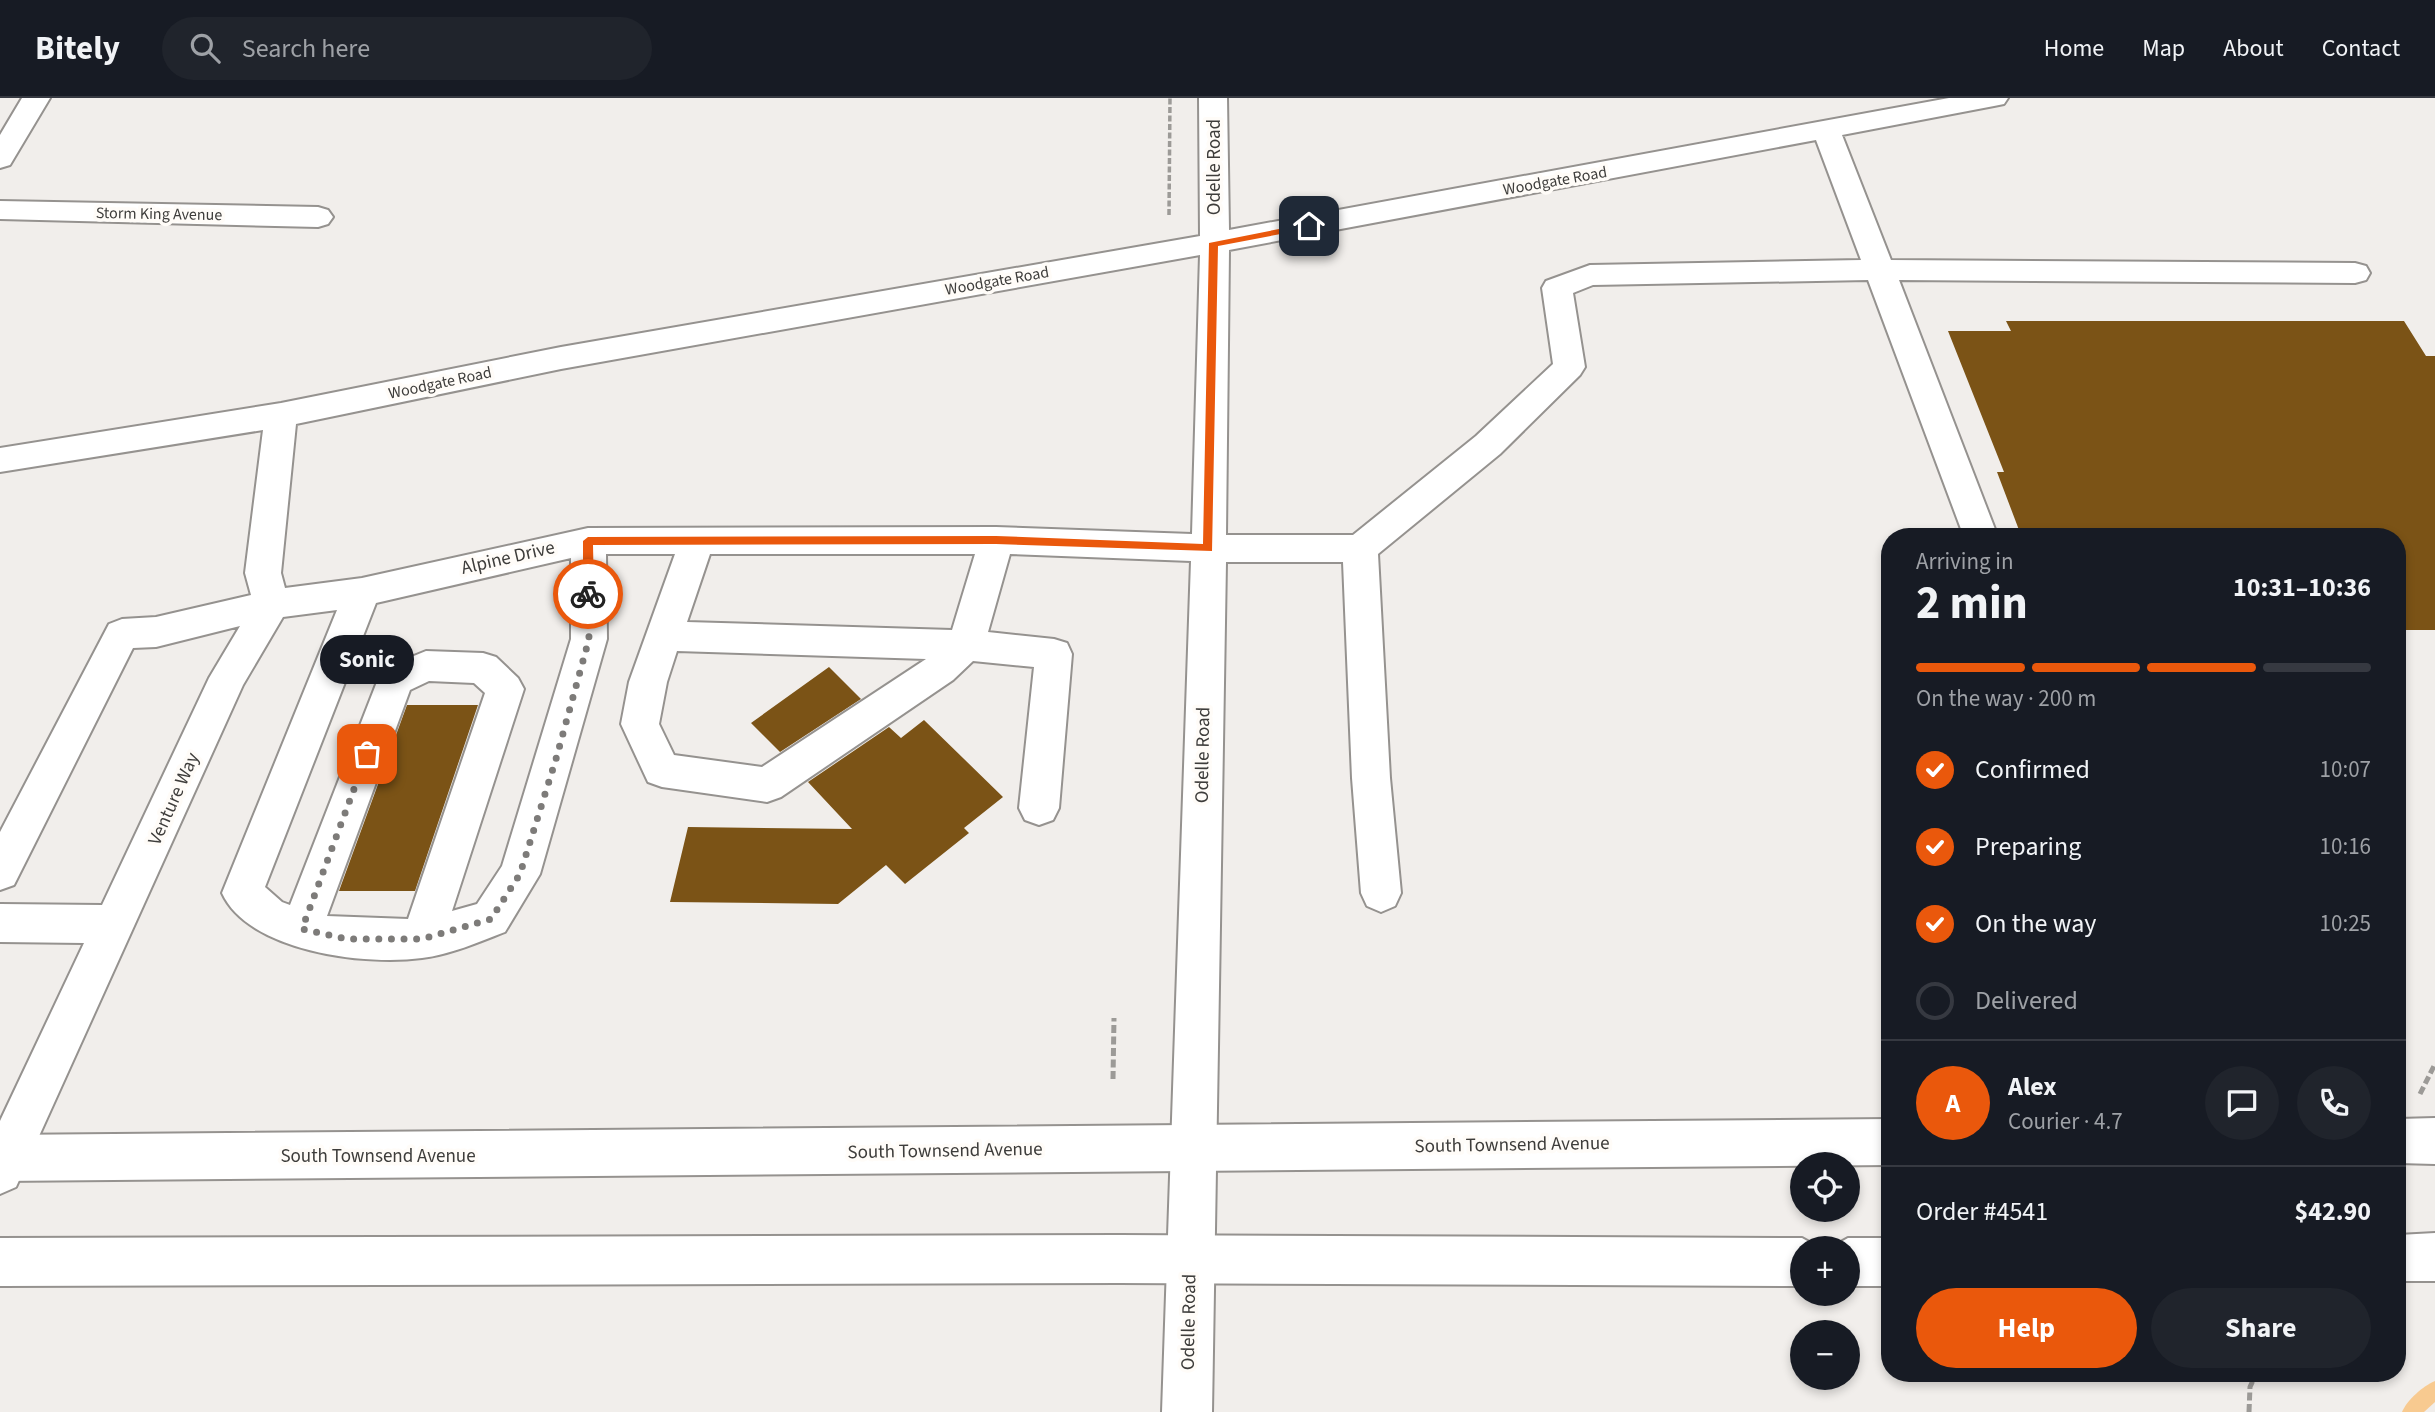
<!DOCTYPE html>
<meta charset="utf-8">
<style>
body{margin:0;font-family:"Source Sans 3",sans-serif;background:#20242c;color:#f1f3f6;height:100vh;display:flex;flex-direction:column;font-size:26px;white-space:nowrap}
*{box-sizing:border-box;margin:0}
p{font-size:23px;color:#9ea1a6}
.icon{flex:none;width:38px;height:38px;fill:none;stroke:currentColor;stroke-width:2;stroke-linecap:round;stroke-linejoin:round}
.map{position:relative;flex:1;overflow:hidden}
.sheet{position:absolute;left:1881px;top:430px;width:525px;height:854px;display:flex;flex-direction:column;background:#171b24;border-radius:28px;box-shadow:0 4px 10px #0003}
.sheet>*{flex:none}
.tools{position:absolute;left:1790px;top:1054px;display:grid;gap:14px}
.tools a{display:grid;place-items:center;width:70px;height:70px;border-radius:50%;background:#171b24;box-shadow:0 4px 10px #0003;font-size:35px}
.pin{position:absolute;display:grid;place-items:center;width:60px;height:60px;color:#fff;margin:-30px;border-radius:14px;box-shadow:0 4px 10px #0006}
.courier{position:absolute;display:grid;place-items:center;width:70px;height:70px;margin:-35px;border:5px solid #ea580c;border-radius:50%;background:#fff;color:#222;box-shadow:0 2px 9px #0007}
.bubble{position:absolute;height:49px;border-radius:24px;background:#171b24;box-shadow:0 4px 10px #0003;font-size:23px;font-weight:700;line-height:49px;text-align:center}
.summary em{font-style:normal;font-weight:700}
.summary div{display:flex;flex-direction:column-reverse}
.summary{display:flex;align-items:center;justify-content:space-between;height:119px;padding:0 35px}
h1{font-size:46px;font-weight:700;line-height:52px}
.bar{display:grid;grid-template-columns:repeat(4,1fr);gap:10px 7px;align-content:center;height:84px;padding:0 35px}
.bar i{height:9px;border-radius:5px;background:#363941}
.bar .on{background:#ea580c}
.bar p{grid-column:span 4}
.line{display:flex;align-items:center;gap:18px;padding:0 35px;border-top:2px solid #363941}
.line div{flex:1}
.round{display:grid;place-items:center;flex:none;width:74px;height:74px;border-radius:37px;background:#20242c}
ol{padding:0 35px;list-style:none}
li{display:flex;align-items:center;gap:21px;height:77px}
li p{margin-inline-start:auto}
li .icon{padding:7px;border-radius:50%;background:#ea580c;color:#fff;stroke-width:4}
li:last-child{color:#9ea1a6}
li i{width:38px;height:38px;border:4px solid #363941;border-radius:50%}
.cta{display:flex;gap:14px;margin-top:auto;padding:14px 35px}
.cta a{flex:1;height:80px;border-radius:42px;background:#ea580c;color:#fff;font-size:28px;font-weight:700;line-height:80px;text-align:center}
.cta a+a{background:#20242c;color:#f1f3f6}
header{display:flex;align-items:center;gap:42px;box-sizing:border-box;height:98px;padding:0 35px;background:#171b24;border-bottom:2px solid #363941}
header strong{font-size:33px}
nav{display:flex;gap:38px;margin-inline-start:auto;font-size:24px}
.search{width:490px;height:63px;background:#20242c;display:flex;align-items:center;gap:18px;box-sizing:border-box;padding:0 24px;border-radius:38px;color:#9ea1a6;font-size:26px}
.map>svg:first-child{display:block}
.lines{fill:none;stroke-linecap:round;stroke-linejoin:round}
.stream{fill:#f8ca90;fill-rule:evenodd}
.building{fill:#7b5316}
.minor-casing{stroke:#95928f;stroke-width:4}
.highway-casing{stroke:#95928f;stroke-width:4}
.path-far1{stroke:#9c9a97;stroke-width:3.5;stroke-dasharray:6 2.5;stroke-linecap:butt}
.path{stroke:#9c9a97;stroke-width:5;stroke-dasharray:8 3.5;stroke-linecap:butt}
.minor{fill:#fff;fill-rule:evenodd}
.highway{fill:#fff;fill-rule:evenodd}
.route{fill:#ea580c}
.done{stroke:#7d7b79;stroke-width:7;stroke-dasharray:0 12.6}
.labels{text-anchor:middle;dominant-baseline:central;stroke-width:7;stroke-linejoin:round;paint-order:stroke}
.far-street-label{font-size:16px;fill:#3e3d3b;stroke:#fffcf8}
.street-label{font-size:19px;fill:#3e3d3b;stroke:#fffcf8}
</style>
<header>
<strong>Bitely</strong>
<div class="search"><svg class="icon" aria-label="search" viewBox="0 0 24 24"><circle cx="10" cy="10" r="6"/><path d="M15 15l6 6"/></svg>Search here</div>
<nav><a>Home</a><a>Map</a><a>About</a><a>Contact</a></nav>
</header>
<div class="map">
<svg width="2435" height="1314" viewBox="0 0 2435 1314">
<rect width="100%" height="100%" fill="#f1eeeb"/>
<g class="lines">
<path class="stream" d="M2435 1283V1304L2424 1314H2402C2407 1302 2423 1288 2435 1283Z"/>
</g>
<path class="building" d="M2006 223H2404L2426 258H2435V532H2398V439H2048L2046 432H2019L1997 374H2004L1948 233H2011Z
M829 569 861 601 780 654 751 625Z
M407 607H478L415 793H339Z
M924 622 1003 699 964 730 969 735 905 786 886 767 838 806 670 804 688 729 852 731 808 684 889 629 901 640Z"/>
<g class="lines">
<g class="minor-casing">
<path id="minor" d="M22 0H50L10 67 0 70V37Z
M1199 0H1227L1229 132 1949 0H2008L2004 6 1994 8 1842 37 1891 162 2355 165 2366 168 2370 175 2366 182 2355 185 1899 182 1998 439H1964L1868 182 1593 187 1573 195 1585 269 1580 277 1500 356 1378 456 1390 680 1401 795 1395 808 1381 814 1367 808 1361 795 1352 680 1343 464H1226L1212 1314H1162L1191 463 1010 456 988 534 1054 541 1067 545 1072 556 1059 710 1053 722 1039 727 1025 722 1019 710 1034 569 973 563 953 582 781 699 767 704 662 689 648 684 621 626 629 584 675 456H606L607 541 540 776 505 834C479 844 449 857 422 860 364 868 248 853 222 795L337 512 283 519 243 587 16 1089 0 1096V1023L84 845 0 844V806L102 807 209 580 240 528 156 549 133 550 14 787 0 792V734L109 526 122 521 156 519 251 497 245 475 263 332 0 374V350L281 305 561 249 1200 138ZM1816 42 1861 162 1590 167 1546 183 1542 190 1553 266 1476 338 1353 437H1226L1229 152ZM1200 157 1192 436 996 429 588 430 362 480 285 490 281 475 296 326 561 271ZM710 456H975L952 532 687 524ZM571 460V541L502 768 477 806 452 813 524 591 518 580 496 559 483 555 426 553 382 571 290 807 282 804 265 789 376 505ZM677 553 926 561 762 669 674 657 659 626 667 584ZM429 583 474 585 485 595 408 821 327 818 410 592Z
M0 103 318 109 328 112 333 119 328 126 318 129 0 121Z"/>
</g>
<g class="highway-casing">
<path id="highway" d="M2435 1020V1066L2398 1065V1021Z
M1890 1021V1067L0 1083V1037Z
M2435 1135V1183H2398V1137Z
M1119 1137 1802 1140 1820 1150H1802V1188L1119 1185 0 1188V1140Z
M1848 1140H1890V1188H1848V1150H1830Z"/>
</g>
<path class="path-far1" d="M1169 117 1170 0"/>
<path class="path" d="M1113 981 1114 920
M2420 996 2435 966
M2249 1314 2250 1289 2256 1276"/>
<use href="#minor" class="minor"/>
<use href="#highway" class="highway"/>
</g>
<path class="route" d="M1309 125 1312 130 1218 148 1212 453 996 446 593 447 594 496 588 500 583 496V443L588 439 996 438 1203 446 1209 145Z"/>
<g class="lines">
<path class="done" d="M367 656 302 831 347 841H422L491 821 520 776 556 661 589 541 588 496"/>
</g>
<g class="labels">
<g class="far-street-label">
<text transform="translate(1555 83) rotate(-10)">Woodgate Road</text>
<text transform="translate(159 116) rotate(1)">Storm King Avenue</text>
<text transform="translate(997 183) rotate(-10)">Woodgate Road</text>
<text transform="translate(440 285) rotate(-12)">Woodgate Road</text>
</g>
<g class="street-label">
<text transform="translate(1214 69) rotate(-90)">Odelle Road</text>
<text transform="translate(508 460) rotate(-13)">Alpine Drive</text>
<text transform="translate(1203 657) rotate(-89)">Odelle Road</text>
<text transform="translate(174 701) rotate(-66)">Venture Way</text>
<text transform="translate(1512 1047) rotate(-1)">South Townsend Avenue</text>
<text transform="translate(945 1053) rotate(-1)">South Townsend Avenue</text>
<text x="378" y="1058">South Townsend Avenue</text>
<text transform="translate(1189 1224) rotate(-89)">Odelle Road</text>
</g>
</g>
</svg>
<div class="tools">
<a><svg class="icon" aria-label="locate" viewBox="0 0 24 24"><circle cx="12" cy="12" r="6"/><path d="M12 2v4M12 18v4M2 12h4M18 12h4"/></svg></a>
<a>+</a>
<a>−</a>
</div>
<div class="pin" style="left:367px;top:656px;background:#ea580c"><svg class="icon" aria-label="bag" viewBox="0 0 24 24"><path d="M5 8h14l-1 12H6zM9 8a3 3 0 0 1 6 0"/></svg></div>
<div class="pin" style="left:1309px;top:128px;background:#1f2937"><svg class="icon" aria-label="home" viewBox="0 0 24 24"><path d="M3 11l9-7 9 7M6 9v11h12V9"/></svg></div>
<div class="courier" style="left:588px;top:496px"><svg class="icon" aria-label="bike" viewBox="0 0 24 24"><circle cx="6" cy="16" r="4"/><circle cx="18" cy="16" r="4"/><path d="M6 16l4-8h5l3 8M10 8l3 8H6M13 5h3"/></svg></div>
<div class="bubble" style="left:320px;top:537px;width:94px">Sonic</div>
<section class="sheet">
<div class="summary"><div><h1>2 min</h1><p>Arriving in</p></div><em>10:31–10:36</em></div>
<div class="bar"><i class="on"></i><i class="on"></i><i class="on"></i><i></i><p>On the way · 200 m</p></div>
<ol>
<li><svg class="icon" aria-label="check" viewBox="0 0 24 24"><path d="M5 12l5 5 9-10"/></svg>Confirmed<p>10:07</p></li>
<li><svg class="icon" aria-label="check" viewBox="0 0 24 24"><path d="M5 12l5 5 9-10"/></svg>Preparing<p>10:16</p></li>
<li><svg class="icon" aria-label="check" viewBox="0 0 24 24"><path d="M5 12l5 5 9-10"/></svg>On the way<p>10:25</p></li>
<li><i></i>Delivered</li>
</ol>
<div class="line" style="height:126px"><b class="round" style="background:#ea580c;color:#fff">A</b><div><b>Alex</b><p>Courier · 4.7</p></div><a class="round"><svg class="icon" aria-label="chat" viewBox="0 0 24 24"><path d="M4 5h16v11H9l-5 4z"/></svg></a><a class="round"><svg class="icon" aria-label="phone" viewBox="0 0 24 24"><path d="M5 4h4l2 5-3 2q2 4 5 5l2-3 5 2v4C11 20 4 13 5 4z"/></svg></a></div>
<div class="line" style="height:91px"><div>Order #4541</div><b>$42.90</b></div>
<div class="cta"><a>Help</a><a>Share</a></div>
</section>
</div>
